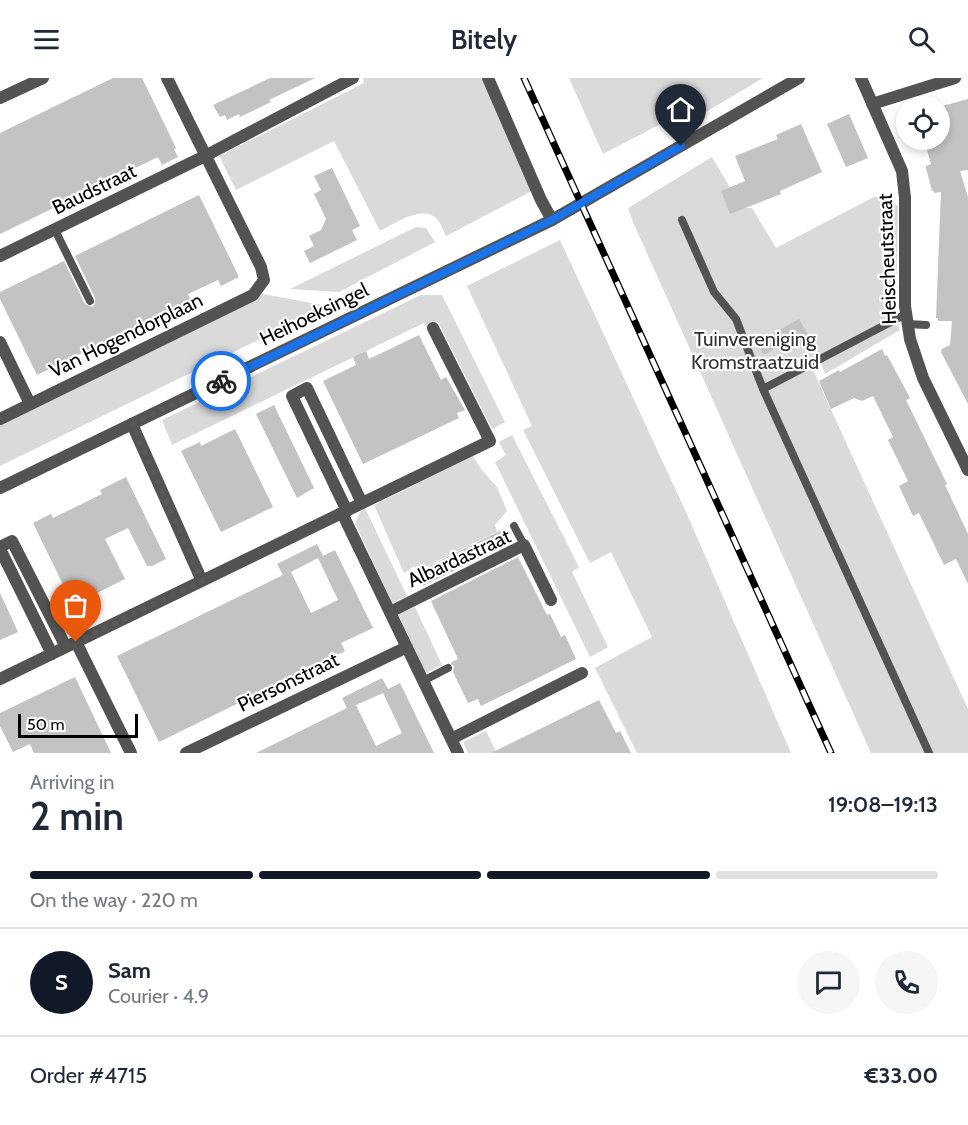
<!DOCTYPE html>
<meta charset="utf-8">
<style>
body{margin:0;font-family:Cabin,sans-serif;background:#f6f6f7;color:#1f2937;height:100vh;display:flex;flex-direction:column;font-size:22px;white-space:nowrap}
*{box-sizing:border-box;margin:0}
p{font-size:20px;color:#747a83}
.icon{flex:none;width:33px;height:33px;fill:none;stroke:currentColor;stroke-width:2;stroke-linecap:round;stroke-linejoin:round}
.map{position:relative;height:675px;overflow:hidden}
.drawer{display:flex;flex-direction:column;background:#fff;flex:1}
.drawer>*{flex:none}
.fabs{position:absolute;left:896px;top:18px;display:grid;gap:12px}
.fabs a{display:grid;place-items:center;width:54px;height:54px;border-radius:50%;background:#fff;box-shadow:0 3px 9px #0003;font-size:30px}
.scale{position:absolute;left:18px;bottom:15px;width:120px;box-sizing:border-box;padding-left:6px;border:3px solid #000;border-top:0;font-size:16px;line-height:21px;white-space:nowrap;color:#000;-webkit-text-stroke:4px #fff;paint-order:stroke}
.pin{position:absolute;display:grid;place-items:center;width:51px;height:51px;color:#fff;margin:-62px -26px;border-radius:50% 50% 50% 0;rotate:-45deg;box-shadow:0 0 6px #0007}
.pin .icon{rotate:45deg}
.courier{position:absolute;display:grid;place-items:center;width:60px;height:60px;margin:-30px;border:4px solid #1a73e8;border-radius:50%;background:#fff;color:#222;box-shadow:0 2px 8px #0007}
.summary em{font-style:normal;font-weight:600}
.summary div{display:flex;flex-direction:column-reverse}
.summary{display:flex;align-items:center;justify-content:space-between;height:102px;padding:0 30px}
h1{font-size:39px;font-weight:600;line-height:45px}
.bar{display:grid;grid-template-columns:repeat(4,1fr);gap:9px 6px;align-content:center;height:72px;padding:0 30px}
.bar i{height:8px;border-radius:4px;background:#e0e1e3}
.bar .on{background:#111827}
.bar p{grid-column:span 4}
.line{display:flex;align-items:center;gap:15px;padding:0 30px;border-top:2px solid #e0e1e3}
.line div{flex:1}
.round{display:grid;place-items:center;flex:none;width:63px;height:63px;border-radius:32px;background:#f6f6f7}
header{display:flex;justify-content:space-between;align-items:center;height:78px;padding:0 30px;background:#fff;font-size:27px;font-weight:600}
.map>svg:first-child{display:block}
.green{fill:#dadada}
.building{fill:#c3c3c3;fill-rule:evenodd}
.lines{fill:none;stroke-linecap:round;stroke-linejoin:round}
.service{stroke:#535353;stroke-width:8}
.minor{stroke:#535353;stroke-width:12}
.tertiary{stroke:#535353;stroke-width:12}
.rail-casing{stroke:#000;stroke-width:7}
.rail{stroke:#fff;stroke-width:4.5;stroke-dasharray:14;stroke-linecap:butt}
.done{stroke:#595959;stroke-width:6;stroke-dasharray:0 10.8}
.route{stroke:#1a73e8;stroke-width:8}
.labels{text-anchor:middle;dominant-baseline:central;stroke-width:4.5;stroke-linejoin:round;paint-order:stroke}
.street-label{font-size:20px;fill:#000;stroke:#fff}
.park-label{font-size:20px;fill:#313131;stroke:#fff}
</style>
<header><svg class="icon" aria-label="menu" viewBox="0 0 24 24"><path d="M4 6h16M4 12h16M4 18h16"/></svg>Bitely<svg class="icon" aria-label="search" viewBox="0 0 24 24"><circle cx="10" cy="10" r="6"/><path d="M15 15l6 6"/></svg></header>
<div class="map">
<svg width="968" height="675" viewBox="0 0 968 675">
<rect width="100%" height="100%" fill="#fff"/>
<path class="green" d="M363 0H483L534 112 446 158C443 152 441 145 436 140 421 127 394 146 380 153L334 63 236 112 219 78 364 5Z
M569 0H763L706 34 697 27 603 76Z
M712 79 742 130H752L776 170 874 119H884L898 128 896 242 900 252 825 296 821 284 812 290 968 631V675H871L633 144 628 130Z
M416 149 426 150 435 164 339 214 290 211Z
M560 162 686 434 791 675H637L595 590 652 559 611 474 590 485 523 352 532 348 467 208Z
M263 216 328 228 0 388V345Z
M421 217H442L505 344 492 351 438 244 427 250 424 245 172 367 162 342Z
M512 357 579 489 572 494 608 569 590 579 495 384 506 377 499 364Z
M473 378 481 391 497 409 507 433 495 447 497 454 417 493 414 488 404 495 374 427Z
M365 430 407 518 392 525 355 445 360 434Z
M415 529 442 587 426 595 398 536Z
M486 653 497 675H468L463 664Z"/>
<path class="building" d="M113 0H142L176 70 174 71 178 79 162 87 158 79 0 156V55Z
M270 0H315L269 22 271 24 240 39 239 36 227 42 225 37 220 39 213 27Z
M968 21V92L960 93 968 119V326L941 274 942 271 950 267 952 243H938V240H936L941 114 934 115V113H932L926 90V88L931 86 924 62H939V29Z
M849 36 868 80 846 89 827 46Z
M801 46 822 94 780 113 781 116 730 136 721 113 745 103 735 78 778 61 776 57Z
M332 90 360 148 352 152 357 162 310 185 304 173 314 168 309 158 321 152 326 141 314 116 321 112 314 98Z
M199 117 239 199 221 208 218 202 188 216 191 222 37 297 0 221V214L64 183 85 226 92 229 95 226V220L75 178Z
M799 241 811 262 800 269 794 259 764 277 756 265Z
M419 257 441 302 446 299 465 332 457 335 459 340 363 386 323 303 356 287 353 279 366 273 369 281Z
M882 271 885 278 887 277 910 320 906 322 947 406 945 407 968 456V506L956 481 944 487 919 435 913 438 899 408 908 403 888 362 893 359 873 318 862 323 854 320 831 331 819 303 839 292 840 294Z
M274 327 314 410 297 420 256 336Z
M235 351 273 429 221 454 181 373 200 364 201 368Z
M126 399 166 481 152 488H147L128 450 105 461 125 501 73 527 33 445 51 436 53 440 102 416 100 412Z
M504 451 510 465 423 508 417 494Z
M317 466 323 478 335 472 373 550 341 565 345 573 159 664 117 578 283 497 277 486ZM318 480 338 522 311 535 291 494Z
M518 479 547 537 550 536 561 559 565 557 576 581 481 628 478 621 468 625 453 594 454 588 450 585 458 581 431 523Z
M0 515 18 554 0 562Z
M75 599 111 675H34L30 666 13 674 0 648V635Z
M382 600 388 611 400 605 434 675H256L347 630 342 620ZM383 615 402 655 376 668 356 627Z
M599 622 616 655 620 653 631 675H491Z"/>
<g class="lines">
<path class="service" d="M682 142 714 214 736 241 763 311 929 675
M55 152 90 223
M908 246 926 247
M763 311 906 236
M514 448 524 467
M423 603 448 590"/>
<path class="minor" d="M488 0 541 122 552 142
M861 0 902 93 905 120V228L910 261 923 300 968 392
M0 20 43 0
M872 26 955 0
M0 178 205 78 353 0
M0 264 30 326
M0 341 253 217 264 202 261 189 167 0
M132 346 202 503
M347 433 292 318 307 310 362 425
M342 435 458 675
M0 469 12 463 66 569
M0 471 52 576
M390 534 524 467 551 522
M76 564 131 675
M0 601 490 363 433 250
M451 661 582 595
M186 675 407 569"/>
<path class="tertiary" d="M0 410 552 142 799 0"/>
<g class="rail-casing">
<path id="rail" d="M524 0 831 675"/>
</g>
<use href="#rail" class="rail"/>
</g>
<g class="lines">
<path class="done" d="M76 564 202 503 132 346 221 303"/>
<path class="route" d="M221 303 552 142 681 68"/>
</g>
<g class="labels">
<g class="street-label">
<text transform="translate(94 111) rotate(-26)">Baudstraat</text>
<text transform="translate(887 181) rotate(-92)">Heischeutstraat</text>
<text transform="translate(314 236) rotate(-26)">Heihoeksingel</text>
<text transform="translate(126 257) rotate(-26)">Van Hogendorplaan</text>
<text transform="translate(459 480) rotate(-25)">Albardastraat</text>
<text transform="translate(288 604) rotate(-26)">Piersonstraat</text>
</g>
<g class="park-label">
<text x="755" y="261">Tuinvereniging<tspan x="755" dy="23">Kromstraatzuid</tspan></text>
</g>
</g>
</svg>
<div class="fabs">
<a><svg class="icon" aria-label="locate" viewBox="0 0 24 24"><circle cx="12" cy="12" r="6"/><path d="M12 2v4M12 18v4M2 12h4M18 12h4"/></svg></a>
</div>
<div class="scale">50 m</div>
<div class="pin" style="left:76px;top:564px;background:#ea580c"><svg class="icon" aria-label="bag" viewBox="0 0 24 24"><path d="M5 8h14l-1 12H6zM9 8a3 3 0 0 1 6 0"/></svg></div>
<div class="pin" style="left:681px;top:68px;background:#1f2937"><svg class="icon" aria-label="home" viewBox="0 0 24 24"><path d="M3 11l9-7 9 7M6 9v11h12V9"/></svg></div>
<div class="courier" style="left:221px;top:303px"><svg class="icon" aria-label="bike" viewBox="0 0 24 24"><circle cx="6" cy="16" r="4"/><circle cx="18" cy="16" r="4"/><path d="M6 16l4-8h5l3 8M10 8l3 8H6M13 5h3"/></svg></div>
</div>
<section class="drawer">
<div class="summary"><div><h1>2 min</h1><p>Arriving in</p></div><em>19:08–19:13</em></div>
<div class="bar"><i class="on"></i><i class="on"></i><i class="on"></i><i></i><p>On the way · 220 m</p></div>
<div class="line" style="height:108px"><b class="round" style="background:#111827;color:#fff">S</b><div><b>Sam</b><p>Courier · 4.9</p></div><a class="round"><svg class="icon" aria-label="chat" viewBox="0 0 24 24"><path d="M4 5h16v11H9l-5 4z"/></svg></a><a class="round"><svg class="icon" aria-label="phone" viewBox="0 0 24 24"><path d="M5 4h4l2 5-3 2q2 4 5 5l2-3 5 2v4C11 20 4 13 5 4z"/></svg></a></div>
<div class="line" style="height:78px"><div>Order #4715</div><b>€33.00</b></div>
</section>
